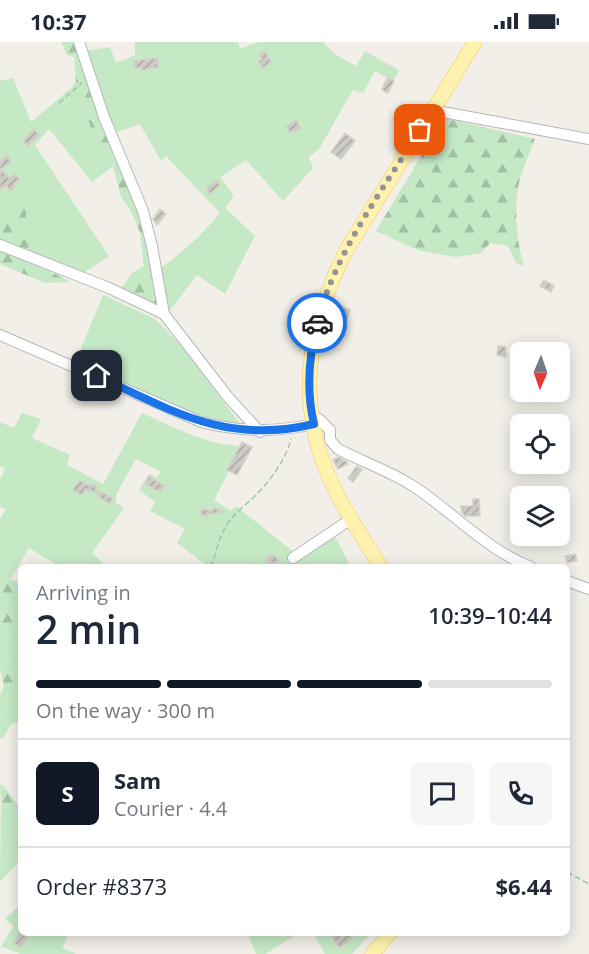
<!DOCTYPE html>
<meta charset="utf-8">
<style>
body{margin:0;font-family:"Open Sans",sans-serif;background:#f6f6f7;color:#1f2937;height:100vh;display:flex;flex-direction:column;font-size:22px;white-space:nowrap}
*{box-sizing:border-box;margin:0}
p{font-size:20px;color:#747a83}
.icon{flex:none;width:33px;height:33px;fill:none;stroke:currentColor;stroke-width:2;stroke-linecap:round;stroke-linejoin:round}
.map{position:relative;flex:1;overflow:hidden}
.details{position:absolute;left:18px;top:522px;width:552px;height:372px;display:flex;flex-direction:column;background:#fff;border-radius:9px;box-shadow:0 3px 15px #0003}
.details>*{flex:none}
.needle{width:39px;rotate:182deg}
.controls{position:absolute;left:510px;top:300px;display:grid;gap:12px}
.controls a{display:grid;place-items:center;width:60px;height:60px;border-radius:9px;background:#fff;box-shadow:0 3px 15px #0003;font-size:30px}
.pin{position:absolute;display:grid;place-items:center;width:51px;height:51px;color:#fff;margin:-26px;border-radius:12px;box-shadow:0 3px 9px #0006}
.courier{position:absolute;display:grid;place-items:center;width:60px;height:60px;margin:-30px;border:4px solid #1a73e8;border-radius:50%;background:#fff;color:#222;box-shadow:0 2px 8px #0007}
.summary em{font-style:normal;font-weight:600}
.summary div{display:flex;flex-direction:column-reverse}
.summary{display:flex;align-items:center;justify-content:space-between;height:102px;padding:0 18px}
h1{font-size:39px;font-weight:600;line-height:45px}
.bar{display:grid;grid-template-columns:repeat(4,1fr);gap:9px 6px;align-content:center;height:72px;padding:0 18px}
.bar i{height:8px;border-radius:4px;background:#e0e1e3}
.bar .current{background:#111827}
.bar p{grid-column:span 4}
.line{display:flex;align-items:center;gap:15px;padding:0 18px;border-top:2px solid #e0e1e3}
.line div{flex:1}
.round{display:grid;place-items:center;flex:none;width:63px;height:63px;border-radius:9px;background:#f6f6f7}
.status{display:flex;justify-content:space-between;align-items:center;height:42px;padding:0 30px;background:#fff;direction:ltr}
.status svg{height:16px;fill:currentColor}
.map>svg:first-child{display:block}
.grass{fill:#c5e8c5}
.forest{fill:url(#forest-firs)}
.building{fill:url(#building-hatch);stroke:#d6d1c6;stroke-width:1.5}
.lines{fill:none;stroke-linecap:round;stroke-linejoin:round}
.minor-casing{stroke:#b5b8bc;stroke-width:12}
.major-casing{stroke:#f2c960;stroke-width:15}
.path{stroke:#9cc7a9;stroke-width:1.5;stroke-dasharray:6 3;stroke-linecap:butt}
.minor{stroke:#fff;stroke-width:10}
.major{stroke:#fff2af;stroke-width:14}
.done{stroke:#929495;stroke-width:6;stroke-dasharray:0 10.8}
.route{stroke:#1a73e8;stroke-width:8}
</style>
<div class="status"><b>10:37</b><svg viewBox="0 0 49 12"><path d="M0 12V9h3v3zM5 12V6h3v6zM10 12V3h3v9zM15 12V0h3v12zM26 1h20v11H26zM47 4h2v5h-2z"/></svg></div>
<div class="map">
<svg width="589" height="912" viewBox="0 0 589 912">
<defs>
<pattern id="forest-firs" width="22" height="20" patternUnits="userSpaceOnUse" patternTransform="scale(1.5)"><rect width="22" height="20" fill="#c5e8c5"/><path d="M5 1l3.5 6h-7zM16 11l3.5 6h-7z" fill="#a3c0a4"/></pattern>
<pattern id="building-hatch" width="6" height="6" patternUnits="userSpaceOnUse" patternTransform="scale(1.5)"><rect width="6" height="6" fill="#cccac5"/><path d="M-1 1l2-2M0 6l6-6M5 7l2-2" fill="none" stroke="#a9a8a4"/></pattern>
</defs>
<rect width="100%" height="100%" fill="#f1efe8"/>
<path class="grass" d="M135 0H238L240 7 258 0H323L336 13 356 24 365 9 399 28 393 39 375 29 363 51 353 48 319 107 309 115 313 126 283 159 246 118 220 135 234 153 225 166 255 194 225 252 197 233 168 271 158 228C182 211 202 193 220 171L166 114 161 119 140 82 114 91 85 9 110 5 116 21 135 13Z
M13 36 31 80 70 47 82 54 94 98 110 112 113 124 92 140 49 87 35 103 109 214 82 232 35 213 6 162 0 159V39Z
M103 253 155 277 180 302 243 386C187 378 128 343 76 319Z
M22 371 41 377 32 396 70 413 67 423 103 442 142 371C174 385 206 403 242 404L214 458 231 469 236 464 300 515 334 493 351 525H217L205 522 177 501 185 487 150 469 155 460 139 448 149 432 157 435 161 430 136 417 116 453V461L124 466 92 511 107 525H60L29 506 10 538 0 533V477L6 467 0 465V437L5 427 0 424V380L14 386Z
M0 594 17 599 14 614 0 627Z
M21 635V675L18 680 11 682 0 673V654L4 644H17Z
M1 760 20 773 16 788 21 793C21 821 20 820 0 839Z
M21 862V891H69L62 906 76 912H20L1 904 14 884 5 877Z
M255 891H299L265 912H256L249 895Z
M313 891H371L352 912H325Z"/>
<path class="forest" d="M61 0H74L93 60 129 138 142 178 157 255 156 266 121 247 131 232 144 224 140 190 131 169 121 155 110 112 94 98 82 55 70 47 76 40 74 15 67 13Z
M444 76 535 97C530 111 522 126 519 141 514 168 516 198 524 224L516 221 508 204 490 201 481 211 456 215 420 209 376 189Z
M21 158 27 165 25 181 44 202 35 213 0 198V159L6 162Z
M0 208 32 220 71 240 45 241 0 222Z
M0 533 21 542V635L17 644H4L0 627 14 614 16 599 0 594Z
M0 673 11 682 3 696H0Z
M0 743H3L21 767V793L16 788 20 773 1 760Z"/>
<path class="building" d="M265 9 271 20 263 26 258 20 262 17 259 14Z
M158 16V25L142 28V25L135 26 134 19Z
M387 36 394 39 388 51 382 48Z
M296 78 301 86 294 90 293 88 290 90 286 85Z
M34 87 39 93 28 104 23 99Z
M345 91 355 99 341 117 331 110Z
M7 114 11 120 1 127 9 136 15 132 20 138 13 143 15 146 10 149 6 143 0 148V119Z
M216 138 220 143 210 152 206 147Z
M160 167 166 172 157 183 153 177Z
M544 238 554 244 551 250 540 244Z
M340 264 350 268 342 291 332 287Z
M498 304 506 305V315L497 313Z
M242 400 252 405 237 433 227 428Z
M338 415 346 419 348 422 338 427 333 418Z
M357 424 362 428 353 440 348 436Z
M149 434 164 444 160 450 145 442Z
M79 438 87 443 94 442 98 451 85 447 82 453 73 448Z
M100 449 113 457 110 462 97 454Z
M473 457H479L480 474H465L462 471 461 464H473Z
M203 466 209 469 214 466 225 470 209 472 207 475 200 471Z
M272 512 279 518 275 523 272 520 270 522 266 518Z
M575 512 577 519 567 521 565 514Z
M19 891H30L21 906 13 901Z
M328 891H358L340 906Z"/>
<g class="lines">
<g class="minor-casing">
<path id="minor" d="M79 0 104 75 143 169 152 204 164 272
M432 68 589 97
M0 203 109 246 164 272 228 355 260 390
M0 293 201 380C239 390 274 391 314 382
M311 372 320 378 330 388V398L338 407C361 419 392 430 413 444 453 470 485 507 531 525
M293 516 351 477
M567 539 589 547"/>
</g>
<g class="major-casing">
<path id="major" d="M381 525C360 491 337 458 323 420 296 345 312 276 347 207L475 0
M372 912 390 891"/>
</g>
<path class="path" d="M59 61 82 41
M211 525C216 511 219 494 228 481 235 471 245 463 254 455 269 440 287 417 291 396
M567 830 589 842"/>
<use href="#minor" class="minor"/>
<use href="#major" class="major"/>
</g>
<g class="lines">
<path class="done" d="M317 281C335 211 382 149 420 88"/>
<path class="route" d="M97 334C173 369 226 403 314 382 306 349 309 314 317 281"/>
</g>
</svg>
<div class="controls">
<a><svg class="needle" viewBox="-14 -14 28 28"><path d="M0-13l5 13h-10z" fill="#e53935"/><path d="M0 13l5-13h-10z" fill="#747a83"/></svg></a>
<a><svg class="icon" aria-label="locate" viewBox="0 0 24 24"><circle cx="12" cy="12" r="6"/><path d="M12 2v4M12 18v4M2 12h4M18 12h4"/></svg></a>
<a><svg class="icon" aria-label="layers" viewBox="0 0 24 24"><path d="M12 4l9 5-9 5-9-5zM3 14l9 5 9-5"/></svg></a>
</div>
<div class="pin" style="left:420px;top:88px;background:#ea580c"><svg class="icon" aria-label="bag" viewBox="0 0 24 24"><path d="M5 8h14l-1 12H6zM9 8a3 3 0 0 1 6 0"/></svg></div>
<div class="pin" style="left:97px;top:334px;background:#1f2937"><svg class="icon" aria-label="home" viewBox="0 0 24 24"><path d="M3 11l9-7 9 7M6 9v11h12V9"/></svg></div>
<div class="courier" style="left:317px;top:281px"><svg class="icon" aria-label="car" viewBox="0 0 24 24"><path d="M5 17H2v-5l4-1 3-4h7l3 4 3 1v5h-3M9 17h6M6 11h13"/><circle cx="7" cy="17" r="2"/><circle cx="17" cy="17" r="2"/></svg></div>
<section class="details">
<div class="summary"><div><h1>2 min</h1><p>Arriving in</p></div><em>10:39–10:44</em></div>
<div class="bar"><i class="current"></i><i class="current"></i><i class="current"></i><i></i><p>On the way · 300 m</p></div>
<div class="line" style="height:108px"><b class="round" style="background:#111827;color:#fff">S</b><div><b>Sam</b><p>Courier · 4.4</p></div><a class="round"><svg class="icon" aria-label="chat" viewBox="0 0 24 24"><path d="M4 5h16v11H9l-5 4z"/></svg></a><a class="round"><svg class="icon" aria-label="phone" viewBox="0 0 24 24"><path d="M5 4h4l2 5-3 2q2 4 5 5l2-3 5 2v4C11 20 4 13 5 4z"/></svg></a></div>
<div class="line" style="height:78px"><div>Order #8373</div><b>$6.44</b></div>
</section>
</div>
